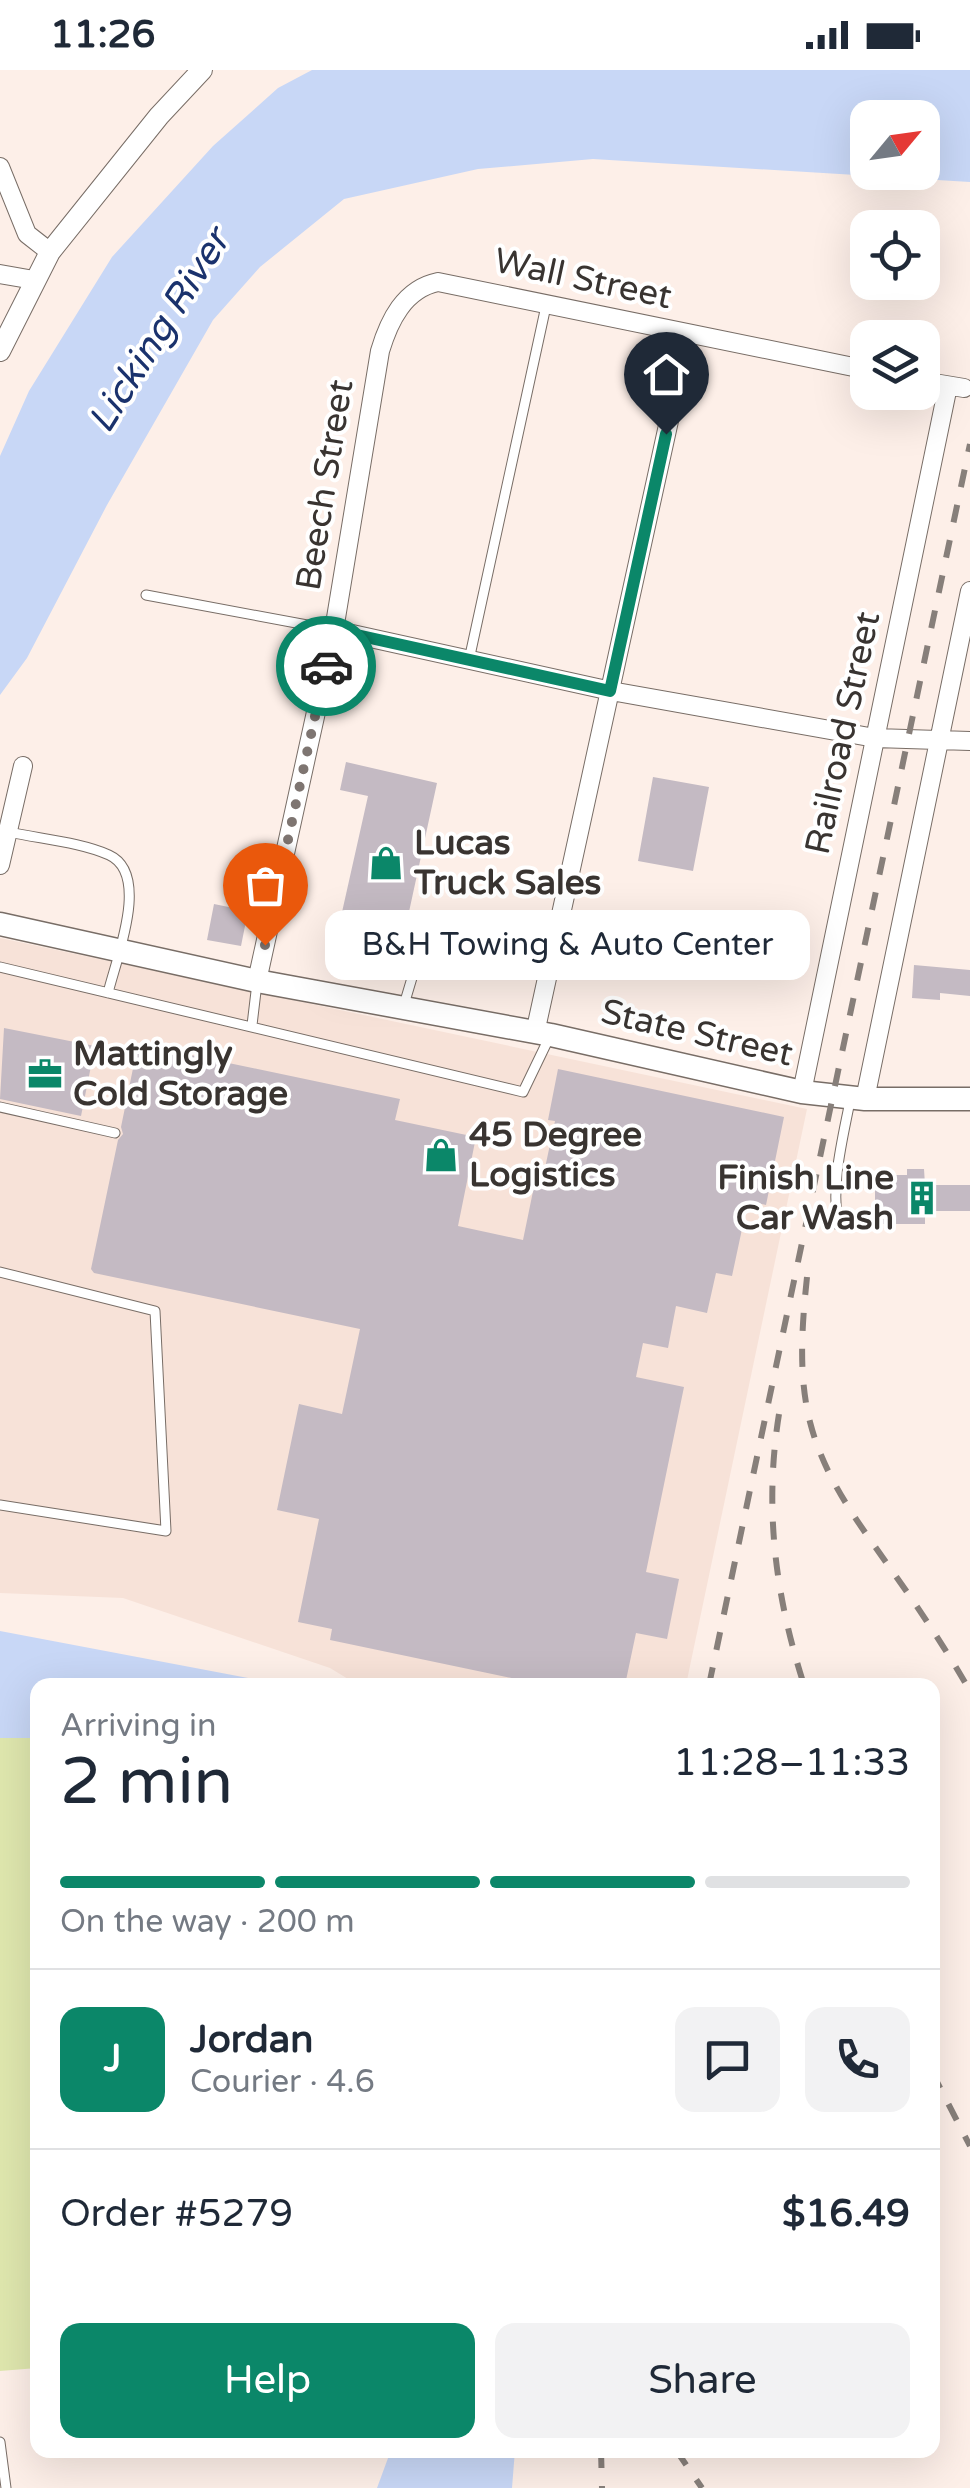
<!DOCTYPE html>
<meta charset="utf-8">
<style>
body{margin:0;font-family:"Varela Round",sans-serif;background:#f2f2f3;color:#1f2937;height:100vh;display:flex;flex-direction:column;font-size:38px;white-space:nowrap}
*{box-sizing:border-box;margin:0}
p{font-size:32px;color:#747a83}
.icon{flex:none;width:55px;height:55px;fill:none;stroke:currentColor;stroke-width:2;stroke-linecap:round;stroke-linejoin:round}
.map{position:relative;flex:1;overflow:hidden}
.side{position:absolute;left:30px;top:1608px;width:910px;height:780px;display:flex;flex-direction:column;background:#fff;border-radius:20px;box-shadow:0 10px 40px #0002}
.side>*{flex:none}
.needle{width:65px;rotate:61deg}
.buttons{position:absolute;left:850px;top:30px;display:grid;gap:20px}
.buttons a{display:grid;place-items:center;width:90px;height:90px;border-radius:20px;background:#fff;box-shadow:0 10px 40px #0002;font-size:50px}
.pin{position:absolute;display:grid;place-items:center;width:85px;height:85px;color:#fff;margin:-102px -42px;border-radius:50% 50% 50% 0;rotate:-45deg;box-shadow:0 0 10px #0007}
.pin .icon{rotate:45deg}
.courier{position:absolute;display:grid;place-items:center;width:100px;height:100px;margin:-50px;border:8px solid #0b8769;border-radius:50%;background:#fff;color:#222;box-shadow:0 2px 12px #0007}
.bubble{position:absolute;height:70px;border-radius:20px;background:#fff;box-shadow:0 10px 40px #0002;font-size:32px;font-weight:600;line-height:70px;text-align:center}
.summary em{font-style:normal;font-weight:600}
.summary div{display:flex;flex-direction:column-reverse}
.summary{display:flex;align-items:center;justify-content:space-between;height:170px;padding:0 30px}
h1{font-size:65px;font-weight:600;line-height:75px}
.bar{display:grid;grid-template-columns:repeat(4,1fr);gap:15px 10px;align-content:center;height:120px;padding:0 30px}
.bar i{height:12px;border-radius:8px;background:#e0e1e3}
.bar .on{background:#0b8769}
.bar p{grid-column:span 4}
.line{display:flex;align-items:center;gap:25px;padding:0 30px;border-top:2px solid #e0e1e3}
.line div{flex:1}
.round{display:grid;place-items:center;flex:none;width:105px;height:105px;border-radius:20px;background:#f2f2f3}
.primary-button{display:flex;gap:20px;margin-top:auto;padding:20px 30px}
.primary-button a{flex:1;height:115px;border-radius:20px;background:#0b8769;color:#fff;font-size:40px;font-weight:600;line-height:115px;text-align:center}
.primary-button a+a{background:#f2f2f3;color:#1f2937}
.status{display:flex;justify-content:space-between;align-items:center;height:70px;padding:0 50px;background:#fff;direction:ltr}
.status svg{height:28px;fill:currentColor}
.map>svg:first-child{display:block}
.built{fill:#f7e2d8}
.green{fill:#dfe7ae}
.water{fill:#c8d7f6;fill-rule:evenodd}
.building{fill:#c4bac3}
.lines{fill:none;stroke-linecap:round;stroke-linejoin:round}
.service-casing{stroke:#786d66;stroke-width:11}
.minor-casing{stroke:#786d66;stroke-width:20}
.tertiary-casing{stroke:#786d66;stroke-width:22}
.secondary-casing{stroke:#786d66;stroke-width:25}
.service{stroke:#fff;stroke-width:9}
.minor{stroke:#fff;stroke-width:18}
.tertiary{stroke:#fff;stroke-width:20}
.secondary{stroke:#fff;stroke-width:22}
.rail{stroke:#877f7a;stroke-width:6;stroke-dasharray:18 18;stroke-linecap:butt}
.done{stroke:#7e7571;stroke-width:10;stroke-dasharray:0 18}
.route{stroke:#0b8769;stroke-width:12}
.labels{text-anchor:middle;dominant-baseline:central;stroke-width:8;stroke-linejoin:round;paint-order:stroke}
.street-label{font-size:35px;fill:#393431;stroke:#fff}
.poi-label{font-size:35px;font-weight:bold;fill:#393431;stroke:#fff;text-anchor:start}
.water-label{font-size:38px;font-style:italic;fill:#1a326d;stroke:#fff}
</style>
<div class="status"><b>11:26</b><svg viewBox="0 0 49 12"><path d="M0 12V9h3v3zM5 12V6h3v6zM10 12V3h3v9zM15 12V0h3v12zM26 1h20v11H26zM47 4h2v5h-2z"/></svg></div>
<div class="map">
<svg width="970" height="2418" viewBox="0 0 970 2418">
<rect width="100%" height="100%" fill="#fdefe8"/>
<path class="built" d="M0 868 807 1039 686 1615H358L330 1598 123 1528 0 1523Z"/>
<path class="green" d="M0 1668H37V2298L0 2301Z"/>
<path class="water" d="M312 0H970V112L593 89 478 99 344 129 260 197 213 250 107 435 27 588 0 625V386L29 321 112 187 213 76 278 18ZM868 48H922V102H868Z
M0 1561 259 1610 271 1615H38L37 1668H0Z
M391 2380H515L512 2418H377Z"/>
<path class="building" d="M346 692 437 713 402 874 338 860 368 726 340 720Z
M653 707 709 717 693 801 638 791Z
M214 834 248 841 241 876 207 870Z
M914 895 970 900V926L940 923V930L912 928Z
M4 958 95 976 81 1046 0 1029Z
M138 974 400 1029 395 1050 476 1067 458 1156 523 1170 538 1097 545 1098 555 1051 548 1050 558 999 784 1047 766 1135 748 1131 732 1206 716 1203 707 1243 676 1236 668 1278 643 1273 636 1307 684 1317 646 1502 679 1509 667 1569 636 1563 625 1615H545L330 1570 332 1559 298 1552 319 1449 277 1440 299 1334 342 1344 360 1259 94 1203 91 1199 118 1070 123 1064 121 1057Z
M907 1099H924L925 1115H970V1141H925V1154H875V1105H907Z"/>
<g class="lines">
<g class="service-casing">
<path id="service" d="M146 525 334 560
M469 590 546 236
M9 762C40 769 80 772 109 785 151 804 116 889 108 923
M0 897 523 1022 549 968
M403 938 426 861 549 893
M252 955 257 913
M0 1037 115 1063
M838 1155C831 1113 842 1072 850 1031
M0 1202 155 1241 166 1461 0 1435
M0 2372 6 2418"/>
</g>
<g class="minor-casing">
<path id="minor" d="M0 97 27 164 50 182
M0 204 34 210
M922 311 964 318
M334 560 611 621 875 668 970 671
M0 795 23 696
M257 911 334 560 380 281C389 251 404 219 438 212L868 300
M535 963 688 264
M802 1022 948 316
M865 1029 970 521"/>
</g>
<g class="tertiary-casing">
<path id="tertiary" d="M0 281 50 182 159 46 202 0"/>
</g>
<g class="secondary-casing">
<path id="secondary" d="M0 854 257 911 551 965 802 1022 865 1029H970"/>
</g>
<use href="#service" class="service"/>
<use href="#minor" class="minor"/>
<use href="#tertiary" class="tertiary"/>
<use href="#secondary" class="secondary"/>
<path class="rail" d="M807 1207C802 1255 798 1305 810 1352 825 1411 861 1456 895 1505 922 1543 947 1581 970 1621
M779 1344C764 1438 775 1525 804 1615
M709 1615 970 374
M932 2002 970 2076
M601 2380 602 2418
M676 2380 702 2418"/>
</g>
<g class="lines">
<path class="done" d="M265 875 326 596"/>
<path class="route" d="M326 596 334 560 610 621 666 364"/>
</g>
<defs>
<g id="shop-bare" transform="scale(2.7)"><path d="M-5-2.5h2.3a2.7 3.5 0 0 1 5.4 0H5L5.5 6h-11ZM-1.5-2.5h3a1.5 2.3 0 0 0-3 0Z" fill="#0b8769" stroke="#fff" stroke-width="2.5" paint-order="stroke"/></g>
<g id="office-bare" transform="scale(2.7)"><path d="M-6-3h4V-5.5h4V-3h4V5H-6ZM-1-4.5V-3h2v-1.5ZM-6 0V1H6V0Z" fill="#0b8769" stroke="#fff" stroke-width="2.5" paint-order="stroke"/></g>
<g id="building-bare" transform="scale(2.7)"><path d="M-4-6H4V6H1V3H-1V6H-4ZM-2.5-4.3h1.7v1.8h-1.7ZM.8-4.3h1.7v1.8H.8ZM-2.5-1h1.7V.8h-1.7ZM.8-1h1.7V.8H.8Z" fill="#0b8769" stroke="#fff" stroke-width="2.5" paint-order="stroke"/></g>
</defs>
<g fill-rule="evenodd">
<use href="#shop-bare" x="386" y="793"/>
<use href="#office-bare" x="45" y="1004"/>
<use href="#shop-bare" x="441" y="1085"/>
<use href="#building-bare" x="922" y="1128"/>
</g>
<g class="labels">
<g class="street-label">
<text transform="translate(583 209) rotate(12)">Wall Street</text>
<text transform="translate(325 415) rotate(-81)">Beech Street</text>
<text transform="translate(843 663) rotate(-78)">Railroad Street</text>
<text transform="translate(697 963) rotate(13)">State Street</text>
</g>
<g class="poi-label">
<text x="414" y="773">Lucas<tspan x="414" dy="40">Truck Sales</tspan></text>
<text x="73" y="984">Mattingly<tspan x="73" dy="40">Cold Storage</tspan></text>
<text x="469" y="1065">45 Degree<tspan x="469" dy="40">Logistics</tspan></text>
<text x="894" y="1108" text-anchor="end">Finish Line<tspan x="894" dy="40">Car Wash</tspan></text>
</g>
<g class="water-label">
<text transform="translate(159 261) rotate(-58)">Licking River</text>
</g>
</g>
</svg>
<div class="buttons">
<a><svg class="needle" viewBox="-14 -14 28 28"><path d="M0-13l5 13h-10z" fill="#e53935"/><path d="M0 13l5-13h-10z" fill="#747a83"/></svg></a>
<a><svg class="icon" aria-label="locate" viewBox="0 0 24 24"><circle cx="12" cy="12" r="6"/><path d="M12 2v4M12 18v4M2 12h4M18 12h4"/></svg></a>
<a><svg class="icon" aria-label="layers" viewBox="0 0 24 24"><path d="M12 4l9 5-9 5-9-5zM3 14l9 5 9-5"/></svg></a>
</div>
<div class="pin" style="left:265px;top:875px;background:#ea580c"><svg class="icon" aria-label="bag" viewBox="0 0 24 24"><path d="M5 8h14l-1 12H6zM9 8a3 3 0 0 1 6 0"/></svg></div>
<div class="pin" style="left:666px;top:364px;background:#1f2937"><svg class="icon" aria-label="home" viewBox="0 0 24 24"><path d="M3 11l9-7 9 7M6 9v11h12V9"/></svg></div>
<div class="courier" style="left:326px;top:596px"><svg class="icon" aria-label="car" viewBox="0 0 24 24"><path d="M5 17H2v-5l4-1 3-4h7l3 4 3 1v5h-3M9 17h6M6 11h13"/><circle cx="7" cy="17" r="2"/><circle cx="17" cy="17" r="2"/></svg></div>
<div class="bubble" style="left:325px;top:840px;width:485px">B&amp;H Towing &amp; Auto Center</div>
<section class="side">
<div class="summary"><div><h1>2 min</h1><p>Arriving in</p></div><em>11:28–11:33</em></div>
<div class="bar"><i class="on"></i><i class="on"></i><i class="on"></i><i></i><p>On the way · 200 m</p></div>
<div class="line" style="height:180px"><b class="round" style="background:#0b8769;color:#fff">J</b><div><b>Jordan</b><p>Courier · 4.6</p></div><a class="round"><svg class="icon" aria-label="chat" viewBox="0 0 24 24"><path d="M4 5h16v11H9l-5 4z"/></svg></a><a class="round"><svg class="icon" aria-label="phone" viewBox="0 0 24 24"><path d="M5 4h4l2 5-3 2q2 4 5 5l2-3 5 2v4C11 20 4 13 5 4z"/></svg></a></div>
<div class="line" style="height:130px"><div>Order #5279</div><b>$16.49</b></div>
<div class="primary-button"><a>Help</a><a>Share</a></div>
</section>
</div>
